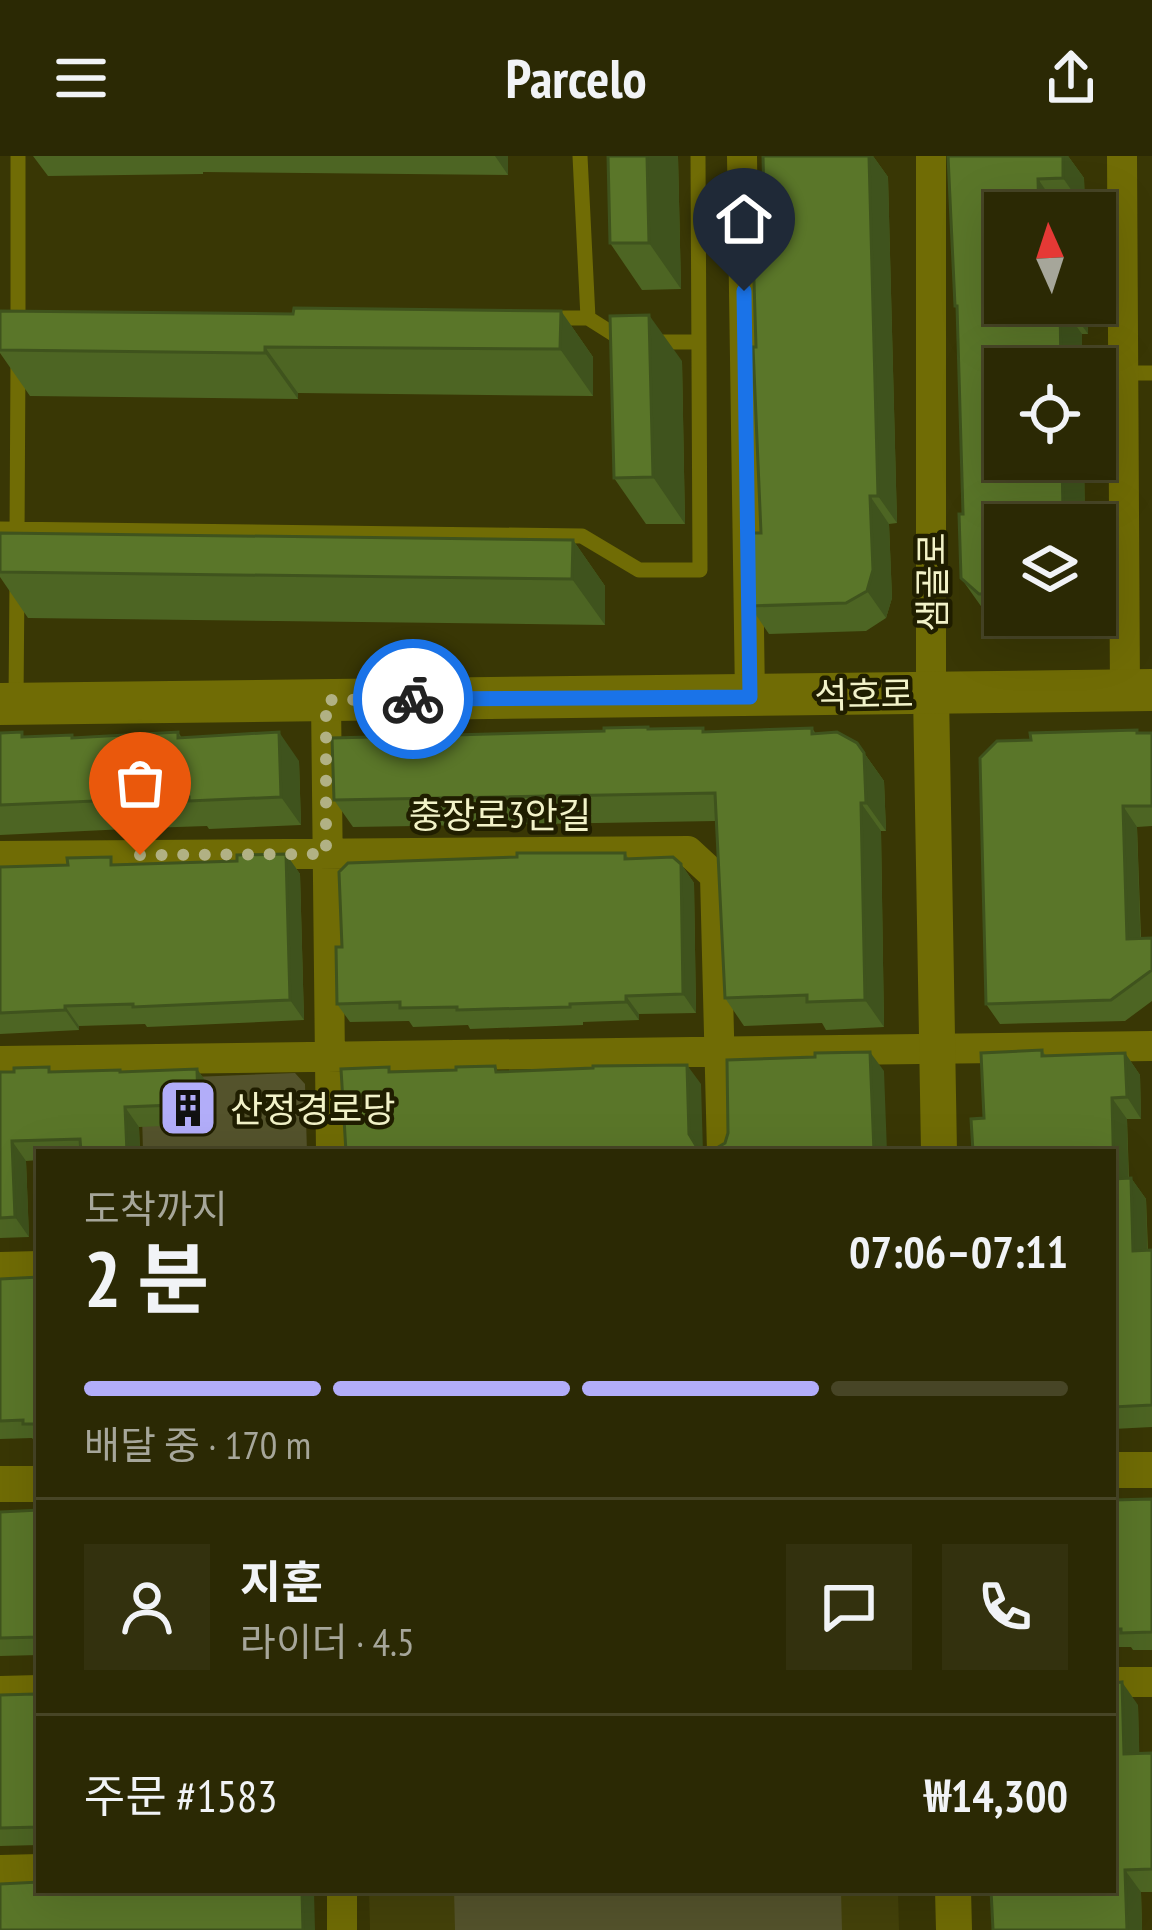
<!DOCTYPE html>
<html lang="ko">
<meta charset="utf-8">
<style>
body{margin:0;font-family:"PT Sans Narrow","Noto Sans KR",sans-serif;background:#33310e;color:#f1f3f6;height:100vh;display:flex;flex-direction:column;font-size:45px;white-space:nowrap}
*{box-sizing:border-box;margin:0}
p{font-size:39px;color:#a6a69a}
.icon{flex:none;width:66px;height:66px;fill:none;stroke:currentColor;stroke-width:2;stroke-linecap:round;stroke-linejoin:round}
.map{position:relative;flex:1;overflow:hidden}
.panel{position:absolute;left:36px;top:993px;width:1080px;height:744px;display:flex;flex-direction:column;background:#2b2904;border-radius:0px;box-shadow:0 12px 48px #0002,0 0 0 3px #474526}
.panel>*{flex:none}
.needle{width:78px;rotate:357deg}
.fabs{position:absolute;left:984px;top:36px;display:grid;gap:24px}
.fabs a{display:grid;place-items:center;width:132px;height:132px;border-radius:0px;background:#2b2904;box-shadow:0 12px 48px #0002,0 0 0 3px #474526;font-size:60px}
.pin{position:absolute;display:grid;place-items:center;width:102px;height:102px;color:#fff;margin:-123px -51px;border-radius:50% 50% 50% 0;rotate:-45deg;box-shadow:0 0 12px #0007}
.pin .icon{rotate:45deg}
.courier{position:absolute;display:grid;place-items:center;width:120px;height:120px;margin:-60px;border:9px solid #1a73e8;border-radius:50%;background:#fff;color:#222;box-shadow:0 3px 15px #0007}
.head em{font-style:normal;font-weight:700}
.head div{display:flex;flex-direction:column-reverse}
.head{display:flex;align-items:center;justify-content:space-between;height:204px;padding:0 48px}
h1{font-size:78px;font-weight:700;line-height:90px}
.bar{display:grid;grid-template-columns:repeat(4,1fr);gap:18px 12px;align-content:center;height:144px;padding:0 48px}
.bar i{height:15px;border-radius:9px;background:#474526}
.bar .selected{background:#b2adf9}
.bar p{grid-column:span 4}
.line{display:flex;align-items:center;gap:30px;padding:0 48px;border-top:3px solid #474526}
.line div{flex:1}
.round{display:grid;place-items:center;flex:none;width:126px;height:126px;border-radius:0px;background:#33310e}
header{display:flex;justify-content:space-between;align-items:center;height:156px;padding:0 48px;background:#2b2904;font-size:54px;font-weight:700}
.map>svg:first-child{display:block}
.built{fill:#44420a}
.green{fill:#54532c}
.lines{fill:none;stroke-linecap:round;stroke-linejoin:round}
.service{stroke:#706c05;stroke-width:15}
.minor{stroke:#706c05;stroke-width:30}
.tertiary{stroke:#706c05;stroke-width:36}
.secondary{stroke:#706c05;stroke-width:42}
.wall{fill:#4d6523}
.shaded-wall{fill:#3f531d}
.building{fill:#5a7629;stroke:#3f531d;stroke-width:3}
.done{stroke:#b1b184;stroke-width:12;stroke-dasharray:0 21.6}
.route{stroke:#1a73e8;stroke-width:15}
.labels{text-anchor:middle;dominant-baseline:central;stroke-width:9;stroke-linejoin:round;paint-order:stroke}
.street-label{font-size:36px;fill:#f2f2c8;stroke:#201e00}
.poi-label{font-size:36px;fill:#f2f2c8;stroke:#201e00;text-anchor:start}
</style>
<header><svg class="icon" aria-label="menu" viewBox="0 0 24 24"><path d="M4 6h16M4 12h16M4 18h16"/></svg>Parcelo<svg class="icon" aria-label="share" viewBox="0 0 24 24"><path d="M12 15V3M7 8l5-5 5 5M5 13v7h14v-7"/></svg></header>
<div class="map">
<svg width="1152" height="1774" viewBox="0 0 1152 1774">
<rect width="100%" height="100%" fill="#393705"/>
<path class="built" d="M369 1734H898L899 1774H370Z"/>
<path class="green" d="M295 917 305 928 307 996H143L141 923Z
M454 1734H841L842 1774H455Z"/>
<g class="lines">
<path class="service" d="M580 0 588 162 626 186
M549 162H588
M18 173V0
M649 186H698
M1125 217H1152
M0 373 582 380 639 414H700L698 0
M17 383 18 203
M16 545 17 425"/>
<path class="minor" d="M742 0 750 541
M931 0V537
M1122 0 1125 535
M326 544 331 996
M0 700 688 695 715 720 722 996
M0 905 1152 890
M0 1111 39 1110
M1113 1526H1152
M0 1535 39 1534
M0 1714 39 1713
M342 1734V1774"/>
<path class="tertiary" d="M931 537 939 996
M1113 1314H1152
M0 1328H39
M953 1734 954 1774"/>
<path class="secondary" d="M0 548 1152 534"/>
</g>
<path class="wall" d="M33 0H508V19L203 16V18L48 20Z
M608 0H678L681 133 642 134 610 87Z
M763 0H873L888 21 897 367 889 368 892 442 886 462 866 475 769 478 750 450 761 377 756 191 765 93Z
M948 0H1068L1084 22 1085 54 1060 55V57H1005L1087 147 1088 178H1082V213H1005V303H1084L1085 369H1005V459H1095V399L1097 466 1001 469 983 453 961 422 963 358 957 153 955 150Z
M0 155 293 158 561 155 593 201V240L298 237V243L30 240 0 197Z
M682 205 685 368H646L614 322Z
M0 377 573 384 605 430V469L28 462 0 421Z
M648 571 650 573 706 576 812 572 816 578 857 587 884 625 886 675H881L884 871 826 874 822 867 744 870 725 842 716 665 353 671 334 644 604 575Z
M178 576 182 582 299 605 301 669 209 673 207 670 148 672 0 679V577L25 581 73 582Z
M1139 577H1152V670L1137 671 1141 782H1152V845L1125 865 1000 868 986 848Z
M625 697 629 703 681 708 694 727 696 857 639 858V864L583 866V869L470 873 468 869 413 871 409 865 350 866 337 848 342 791Z
M286 698 300 718 304 864 147 871 145 868 79 870V874L0 878V709L1 711 116 709 237 705Z
M1042 894 1046 900 1125 897 1140 919 1141 963H1127L1129 1022H1131L1146 1043 1148 1094H1152V1271L1113 1273V996L984 962Z
M197 913 211 933 212 968 139 971 140 996H39V1004L26 1005 29 1081 0 1082V916H122Z
M39 1121V1286H35L32 1282 0 1283V1123Z
M1152 1343V1494H1133L1131 1491H1113V1344Z
M39 1354V1499L0 1500V1356Z
M35 1538 39 1544V1689L0 1690V1539Z
M1138 1549 1139 1597H1152V1736H1141L1142 1774H993Z"/>
<path class="shaded-wall" d="M495 0H508V19Z
M647 0H678L681 133 649 87Z
M869 0H873L888 21 897 367 878 340Z
M1063 0H1068L1084 22 1085 54 1063 22Z
M1038 23 1060 55V57H1039Z
M1060 147 1082 178V213H1061Z
M1066 147H1087L1088 178Z
M561 155 593 201V240L560 193Z
M649 159 682 205 685 368 653 321Z
M265 191 298 237V243L265 197Z
M1062 303H1084L1085 369H1073L1063 355Z
M870 340 889 368 892 442 886 462 867 435Z
M573 384 605 430V469L572 423Z
M1095 399 1097 466 1092 459H1095Z
M279 576 299 605 301 669 281 641Z
M864 597 884 625 886 675 866 647Z
M861 647 881 675 884 871 865 844Z
M1123 650 1137 671 1141 803 1127 783Z
M286 698 300 718 304 864 290 844Z
M681 708 694 727 696 857 683 838Z
M626 840 639 858V864L626 846Z
M65 850 79 870V874L65 854Z
M870 896 884 915 887 996H874Z
M1125 897 1140 919 1141 963 1127 941Z
M687 909 701 928 703 996H700L689 978Z
M197 913 211 933 212 968 198 948Z
M1112 942 1127 963 1129 1044 1114 1023Z
M125 951 139 971 140 996H127Z
M12 985 26 1005 29 1081 15 1061Z
M1131 1022 1146 1043 1148 1116 1133 1095Z
M1122 1526 1138 1549 1140 1620 1124 1598Z
M1125 1714 1141 1736 1142 1774H1127Z
M302 1734H313L314 1736 315 1774H303Z"/>
<path class="building" d="M608 0H647L649 87H610Z
M763 0H869L878 340H870L873 414 867 435 846 447 750 450 748 377H761L753 191H756L753 93H765Z
M948 0H1063V22L1038 23 1039 57H1005V147H1060L1061 213H1005V303H1062L1063 355 1073 354V369H1005V437L979 438 961 422 959 358H963L957 150H955Z
M294 152 561 155 560 193 265 191V197L0 194V155L293 158Z
M649 159 653 321 614 322 610 160Z
M0 377 573 384 572 423 0 416Z
M648 571V573L703 572V576L812 572V578L837 576 857 587 864 597 866 647H861L865 844 807 846V839L725 842 715 637 334 644 332 582 604 575V572Z
M1137 574V577H1152V650H1123L1127 783 1152 782V814L1111 844 986 848 980 602 997 585 1031 584 1030 577Z
M22 576V581L72 579V582L178 576V582L279 576 281 641 189 645V641L0 649V577Z
M517 697H625V703L673 701 681 708 683 838 626 840V846L570 848V851L457 854V851L400 852V846L337 848 336 791H342L339 716 348 707 517 701Z
M286 698 290 844 133 851V848L65 850V854L0 857V711L68 709 67 702 111 701V709L237 705V699Z
M1042 894V900L1125 897 1127 941 1112 942 1114 1023 1131 1022 1133 1095 1152 1094V1249L1113 1251V996H973L971 963 984 962 981 897Z
M870 896 874 996H346L341 913 389 911V916L456 914V911L495 910 496 916 593 912V910L687 909 689 978 698 993 710 996 725 987 728 977 727 904 815 901V897Z
M49 911V916L120 914V916L197 913 198 948 125 951 127 996H81L80 983 12 985 15 1061 0 1062V916H14V912Z
M39 1121V1268H23V1264L0 1265V1123Z
M1152 1343V1476L1121 1477V1473H1113V1344Z
M39 1354V1481L0 1482V1356Z
M1122 1526 1124 1598 1152 1597V1713L1125 1714 1127 1774H993L991 1734H1113V1527Z
M35 1538V1545L39 1544V1671L0 1672V1539Z
M39 1726V1734H302L303 1774H0V1728Z"/>
<g class="lines">
<path class="done" d="M140 699 326 698V544L413 543"/>
<path class="route" d="M413 543 750 541 744 135"/>
</g>
<defs>
<g id="building-square" transform="scale(3)"><rect x="-9" y="-9" width="18" height="18" rx="4" fill="#b2adf9" stroke="#201e00"/><path d="M-4-6H4V6H1V3H-1V6H-4ZM-2.5-4.3h1.7v1.8h-1.7ZM.8-4.3h1.7v1.8H.8ZM-2.5-1h1.7V.8h-1.7ZM.8-1h1.7V.8H.8Z" fill="#111"/></g>
</defs>
<g fill-rule="evenodd">
<use href="#building-square" x="188" y="952"/>
</g>
<g class="labels">
<g class="street-label">
<text transform="translate(931 426) rotate(-90)">샘골로</text>
<text transform="translate(864 538) rotate(-1)">석호로</text>
<text x="500" y="658">충장로3안길</text>
</g>
<g class="poi-label">
<text x="230" y="952">산정경로당</text>
</g>
</g>
</svg>
<div class="fabs">
<a><svg class="needle" viewBox="-14 -14 28 28"><path d="M0-13l5 13h-10z" fill="#e53935"/><path d="M0 13l5-13h-10z" fill="#a6a69a"/></svg></a>
<a><svg class="icon" aria-label="locate" viewBox="0 0 24 24"><circle cx="12" cy="12" r="6"/><path d="M12 2v4M12 18v4M2 12h4M18 12h4"/></svg></a>
<a><svg class="icon" aria-label="layers" viewBox="0 0 24 24"><path d="M12 4l9 5-9 5-9-5zM3 14l9 5 9-5"/></svg></a>
</div>
<div class="pin" style="left:140px;top:699px;background:#ea580c"><svg class="icon" aria-label="bag" viewBox="0 0 24 24"><path d="M5 8h14l-1 12H6zM9 8a3 3 0 0 1 6 0"/></svg></div>
<div class="pin" style="left:744px;top:135px;background:#1f2937"><svg class="icon" aria-label="home" viewBox="0 0 24 24"><path d="M3 11l9-7 9 7M6 9v11h12V9"/></svg></div>
<div class="courier" style="left:413px;top:543px"><svg class="icon" aria-label="bike" viewBox="0 0 24 24"><circle cx="6" cy="16" r="4"/><circle cx="18" cy="16" r="4"/><path d="M6 16l4-8h5l3 8M10 8l3 8H6M13 5h3"/></svg></div>
<section class="panel">
<div class="head"><div><h1>2 분</h1><p>도착까지</p></div><em>07:06–07:11</em></div>
<div class="bar"><i class="selected"></i><i class="selected"></i><i class="selected"></i><i></i><p>배달 중 · 170 m</p></div>
<div class="line" style="height:216px"><a class="round"><svg class="icon" aria-label="person" viewBox="0 0 24 24"><circle cx="12" cy="8" r="4"/><path d="M4 21q1-7 8-7t8 7"/></svg></a><div><b>지훈</b><p>라이더 · 4.5</p></div><a class="round"><svg class="icon" aria-label="chat" viewBox="0 0 24 24"><path d="M4 5h16v11H9l-5 4z"/></svg></a><a class="round"><svg class="icon" aria-label="phone" viewBox="0 0 24 24"><path d="M5 4h4l2 5-3 2q2 4 5 5l2-3 5 2v4C11 20 4 13 5 4z"/></svg></a></div>
<div class="line" style="height:156px"><div>주문 #1583</div><b>₩14,300</b></div>
</section>
</div>
